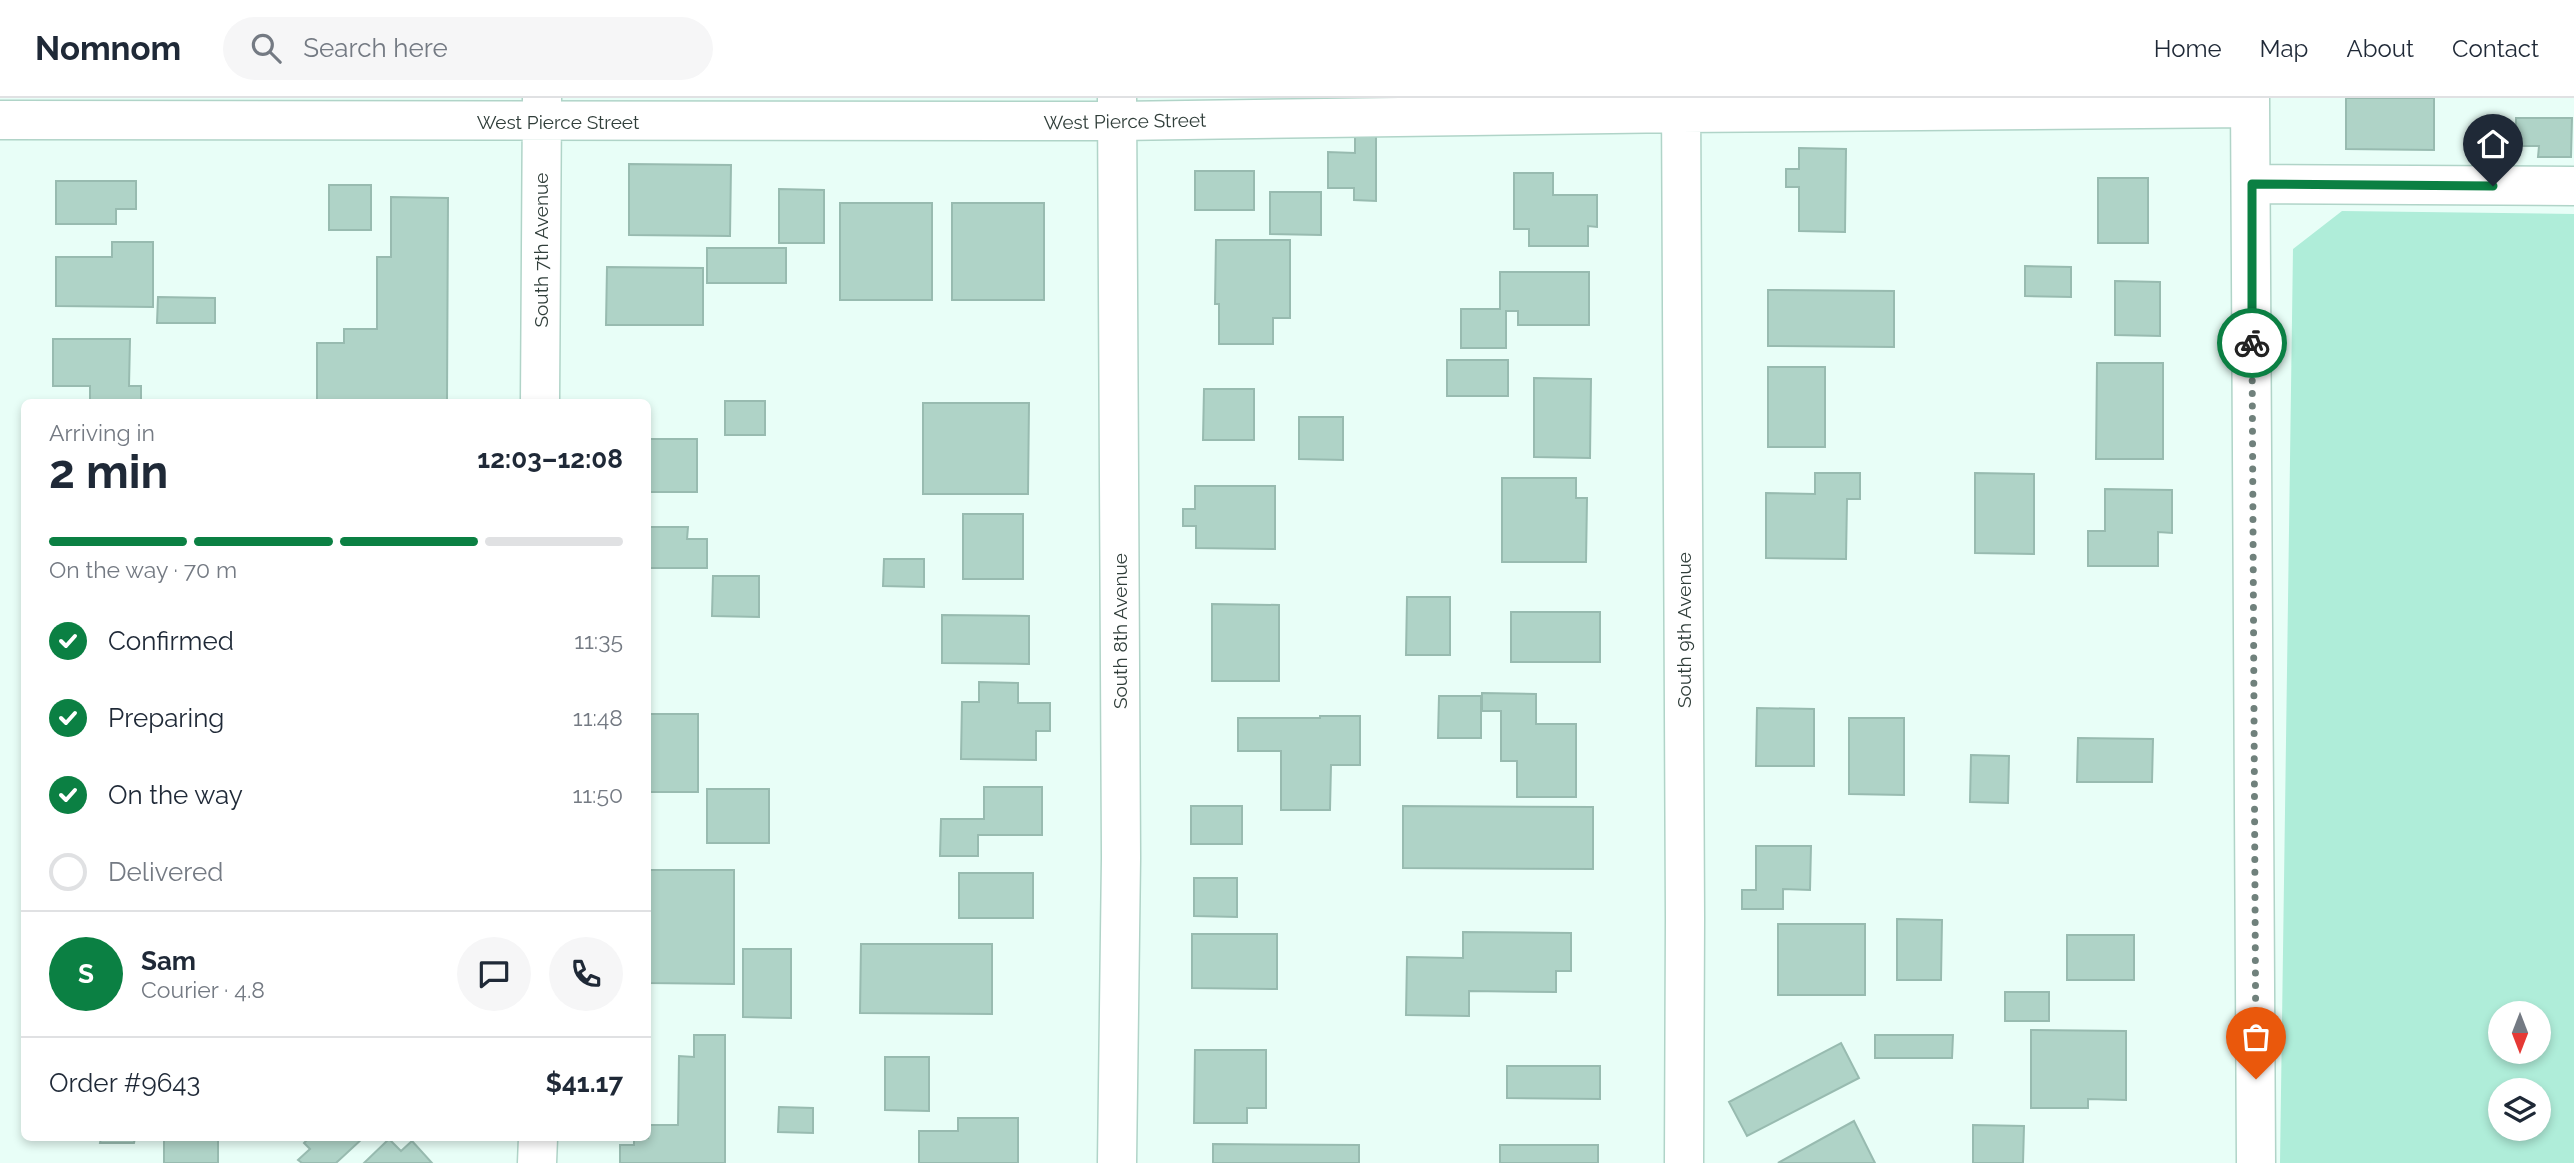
<!DOCTYPE html>
<meta charset="utf-8">
<style>
body{margin:0;font-family:Raleway,sans-serif;background:#f6f6f7;color:#1f2937;height:100vh;display:flex;flex-direction:column;font-size:26px;white-space:nowrap}
*{box-sizing:border-box;margin:0}
p{font-size:23px;color:#747a83}
.icon{flex:none;width:38px;height:38px;fill:none;stroke:currentColor;stroke-width:2;stroke-linecap:round;stroke-linejoin:round}
.map{position:relative;flex:1;overflow:hidden}
.details{position:absolute;left:21px;top:301px;width:630px;height:742px;display:flex;flex-direction:column;background:#fff;border-radius:10px;box-shadow:0 4px 10px #0003}
.details>*{flex:none}
.needle{width:46px;rotate:180deg}
.fabs{position:absolute;left:2488px;top:903px;display:grid;gap:14px}
.fabs a{display:grid;place-items:center;width:63px;height:63px;border-radius:50%;background:#fff;box-shadow:0 4px 10px #0003;font-size:35px}
.pin{position:absolute;display:grid;place-items:center;width:60px;height:60px;color:#fff;margin:-72px -30px;border-radius:50% 50% 50% 0;rotate:-45deg;box-shadow:0 0 7px #0007}
.pin .icon{rotate:45deg}
.courier{position:absolute;display:grid;place-items:center;width:70px;height:70px;margin:-35px;border:5px solid #0b8043;border-radius:50%;background:#fff;color:#222;box-shadow:0 2px 9px #0007}
.head em{font-style:normal;font-weight:700}
.head div{display:flex;flex-direction:column-reverse}
.head{display:flex;align-items:center;justify-content:space-between;height:119px;padding:0 28px}
h1{font-size:46px;font-weight:700;line-height:52px}
.bar{display:grid;grid-template-columns:repeat(4,1fr);gap:10px 7px;align-content:center;height:84px;padding:0 28px}
.bar i{height:9px;border-radius:5px;background:#e0e1e3}
.bar .on{background:#0b8043}
.bar p{grid-column:span 4}
.line{display:flex;align-items:center;gap:18px;padding:0 28px;border-top:2px solid #e0e1e3}
.line div{flex:1}
.round{display:grid;place-items:center;flex:none;width:74px;height:74px;border-radius:37px;background:#f6f6f7}
ol{padding:0 28px;list-style:none}
li{display:flex;align-items:center;gap:21px;height:77px}
li p{margin-inline-start:auto}
li .icon{padding:7px;border-radius:50%;background:#0b8043;color:#fff;stroke-width:4}
li:last-child{color:#747a83}
li i{width:38px;height:38px;border:4px solid #e0e1e3;border-radius:50%}
header{display:flex;align-items:center;gap:42px;box-sizing:border-box;height:98px;padding:0 35px;background:#fff;border-bottom:2px solid #e0e1e3}
header strong{font-size:33px}
nav{display:flex;gap:38px;margin-inline-start:auto;font-size:24px}
.search{width:490px;height:63px;background:#f6f6f7;display:flex;align-items:center;gap:18px;box-sizing:border-box;padding:0 24px;border-radius:38px;color:#747a83;font-size:26px}
.map>svg:first-child{display:block}
.green{fill:#afedd9;fill-rule:evenodd}
.building{fill:#afd3c7;stroke:#98bbb0;stroke-width:2}
.lines{fill:none;stroke-linecap:round;stroke-linejoin:round}
.minor-casing{stroke:#b0d4c8;stroke-width:41}
.minor{stroke:#fff;stroke-width:38}
.done{stroke:#70817c;stroke-width:7;stroke-dasharray:0 12.6}
.route{stroke:#0b8043;stroke-width:9}
.labels{text-anchor:middle;dominant-baseline:central;stroke-width:6;stroke-linejoin:round;paint-order:stroke}
.street-label{font-size:19px;fill:#303e3a;stroke:#fff}
</style>
<header>
<strong>Nomnom</strong>
<div class="search"><svg class="icon" aria-label="search" viewBox="0 0 24 24"><circle cx="10" cy="10" r="6"/><path d="M15 15l6 6"/></svg>Search here</div>
<nav><a>Home</a><a>Map</a><a>About</a><a>Contact</a></nav>
</header>
<div class="map">
<svg width="2574" height="1065" viewBox="0 0 2574 1065">
<rect width="100%" height="100%" fill="#e8fef7"/>
<path class="green" d="M2342 113 2574 116V1065H2280L2293 151ZM2501 915H2539V954H2501ZM2539 992V1031H2501V992Z"/>
<path class="building" d="M2346 0H2434V52L2346 51Z
M2516 20H2572L2571 59H2538L2539 48H2516Z
M1355 37H1376V103L1354 102V90H1328V54L1355 55Z
M1799 50 1846 51 1845 134 1799 133V89H1786V71H1799Z
M629 66 731 67 730 138 629 137Z
M1195 73H1254V112H1195Z
M1514 75H1553V97H1597V129L1588 128V148H1529V131H1514Z
M2098 80H2148V145H2098Z
M56 83H136V111H116V126H56Z
M329 87H371V132H329Z
M779 91 824 92V145H779Z
M1270 94H1321V137L1270 136Z
M391 99 448 100 447 304H317V245H344V231H377V159H391Z
M840 105H932V202H840Z
M952 105H1044V202H952Z
M1216 142H1290V220H1273V246H1219V206H1215Z
M112 144H153V209L56 208V159H112Z
M707 150H786V185H707Z
M2025 168 2071 169V199L2025 198Z
M607 169 703 170V227H606Z
M1500 174H1589V227H1518V213H1506V250H1461V211H1500Z
M2115 183 2160 184V238L2115 237Z
M1768 192 1894 193V249L1768 248Z
M158 199 215 200V225H157Z
M53 241H130L129 288H141V304H90V288H53Z
M1447 262H1508V298H1447Z
M2097 265H2163V361H2096Z
M1768 269H1825V349H1768Z
M1534 280 1591 281 1590 360 1534 359Z
M1204 291H1254V342H1203Z
M725 303H765V337H725Z
M923 305H1029L1028 396H923Z
M1299 319H1343V362L1299 361Z
M648 341H697V394H648Z
M1815 375H1860V401H1847L1846 461 1766 460V395L1815 396Z
M1975 375 2034 376V456L1975 455Z
M1502 380H1576V400H1587L1586 464H1502Z
M1195 388H1275V451L1196 450V428H1183V411H1195Z
M2105 391 2172 392V435L2158 434V468H2088V433H2105Z
M963 416H1023V481H963Z
M648 429H688L687 441H707V470H648Z
M884 461H924V489L883 488Z
M713 478H759V519L712 518Z
M1407 499H1450V557H1406Z
M1212 506 1279 507V583H1212Z
M1511 514H1600V564H1511Z
M942 517 1029 518V566L942 565Z
M979 584 1018 585V605H1050V633H1036V662L961 661 962 604H979Z
M1482 595 1536 596V626H1576V699H1517V663H1501V613H1482Z
M1439 598H1481V640H1438Z
M1757 610 1814 611V668H1756Z
M648 616H698V694H648Z
M1320 618H1360V667H1331L1330 712H1281V653H1238V620H1320Z
M1849 620H1904V697L1849 696Z
M2078 640 2153 641 2152 684H2077Z
M1971 657 2009 658 2008 705 1970 704Z
M984 689H1042V737H978V758H940L941 721H984Z
M707 691H769V745H707Z
M1191 708H1242V746H1191Z
M1403 708 1593 709V771L1403 770Z
M1756 748H1811L1810 792 1783 791V811H1742V792H1756Z
M648 772H734V886L648 885Z
M959 775H1033V820H959Z
M1194 780H1237V819L1194 818Z
M1897 821 1942 822 1941 882H1897Z
M1778 826H1865V897H1778Z
M1463 834 1571 835V873H1556V894L1469 893V918L1406 917 1407 859 1463 860Z
M1192 836H1277V891L1192 890Z
M2067 837H2134V882H2067Z
M861 846H992V916L860 915Z
M743 851H791V920L743 919Z
M2005 894H2049V923H2005Z
M2031 932 2126 933V1002L2088 1001V1010H2031Z
M694 937H725V1065H620V1047H634V1040H648V1027H678L679 958 694 959Z
M1875 937H1953L1952 960H1875Z
M1841 945 1859 980 1747 1038 1729 1004Z
M1195 952H1266V1010H1247V1025H1194Z
M885 959H929V1013L885 1012Z
M1507 968H1600V1001L1507 1000Z
M779 1009 813 1010V1035L778 1034Z
M958 1020H1018V1065H919V1033H958Z
M1854 1023 1875 1065H1778Z
M1973 1027 2024 1028 2023 1065H1973Z
M101 1040H135L134 1045H100Z
M164 1040H218V1065H164Z
M309 1040H363L336 1065H302L298 1062 310 1051 304 1045Z
M389 1041 401 1053 412 1043 432 1065H364Z
M1213 1046 1359 1047V1065H1213Z
M1500 1047H1598V1065H1500Z"/>
<g class="lines">
<g class="minor-casing">
<path id="minor" d="M1681 0 1685 820 1684 1065
M2250 0 2256 1065
M0 22 1118 23 1681 15 2250 10
M2252 86 2574 88
M540 304 542 0
M537 1065 538 1040
M1117 1065 1121 760 1117 0"/>
</g>
<use href="#minor" class="minor"/>
</g>
<g class="lines">
<path class="done" d="M2252 245 2256 981"/>
<path class="route" d="M2252 245V86L2493 88"/>
</g>
<g class="labels">
<g class="street-label">
<text transform="translate(1125 23) rotate(-1)">West Pierce Street</text>
<text x="558" y="24">West Pierce Street</text>
<text transform="translate(541 152) rotate(-90)">South 7th Avenue</text>
<text transform="translate(1684 532) rotate(-90)">South 9th Avenue</text>
<text transform="translate(1120 533) rotate(-90)">South 8th Avenue</text>
</g>
</g>
</svg>
<div class="fabs">
<a><svg class="needle" viewBox="-14 -14 28 28"><path d="M0-13l5 13h-10z" fill="#e53935"/><path d="M0 13l5-13h-10z" fill="#747a83"/></svg></a>
<a><svg class="icon" aria-label="layers" viewBox="0 0 24 24"><path d="M12 4l9 5-9 5-9-5zM3 14l9 5 9-5"/></svg></a>
</div>
<div class="pin" style="left:2256px;top:981px;background:#ea580c"><svg class="icon" aria-label="bag" viewBox="0 0 24 24"><path d="M5 8h14l-1 12H6zM9 8a3 3 0 0 1 6 0"/></svg></div>
<div class="pin" style="left:2493px;top:88px;background:#1f2937"><svg class="icon" aria-label="home" viewBox="0 0 24 24"><path d="M3 11l9-7 9 7M6 9v11h12V9"/></svg></div>
<div class="courier" style="left:2252px;top:245px"><svg class="icon" aria-label="bike" viewBox="0 0 24 24"><circle cx="6" cy="16" r="4"/><circle cx="18" cy="16" r="4"/><path d="M6 16l4-8h5l3 8M10 8l3 8H6M13 5h3"/></svg></div>
<section class="details">
<div class="head"><div><h1>2 min</h1><p>Arriving in</p></div><em>12:03–12:08</em></div>
<div class="bar"><i class="on"></i><i class="on"></i><i class="on"></i><i></i><p>On the way · 70 m</p></div>
<ol>
<li><svg class="icon" aria-label="check" viewBox="0 0 24 24"><path d="M5 12l5 5 9-10"/></svg>Confirmed<p>11:35</p></li>
<li><svg class="icon" aria-label="check" viewBox="0 0 24 24"><path d="M5 12l5 5 9-10"/></svg>Preparing<p>11:48</p></li>
<li><svg class="icon" aria-label="check" viewBox="0 0 24 24"><path d="M5 12l5 5 9-10"/></svg>On the way<p>11:50</p></li>
<li><i></i>Delivered</li>
</ol>
<div class="line" style="height:126px"><b class="round" style="background:#0b8043;color:#fff">S</b><div><b>Sam</b><p>Courier · 4.8</p></div><a class="round"><svg class="icon" aria-label="chat" viewBox="0 0 24 24"><path d="M4 5h16v11H9l-5 4z"/></svg></a><a class="round"><svg class="icon" aria-label="phone" viewBox="0 0 24 24"><path d="M5 4h4l2 5-3 2q2 4 5 5l2-3 5 2v4C11 20 4 13 5 4z"/></svg></a></div>
<div class="line" style="height:91px"><div>Order #9643</div><b>$41.17</b></div>
</section>
</div>
